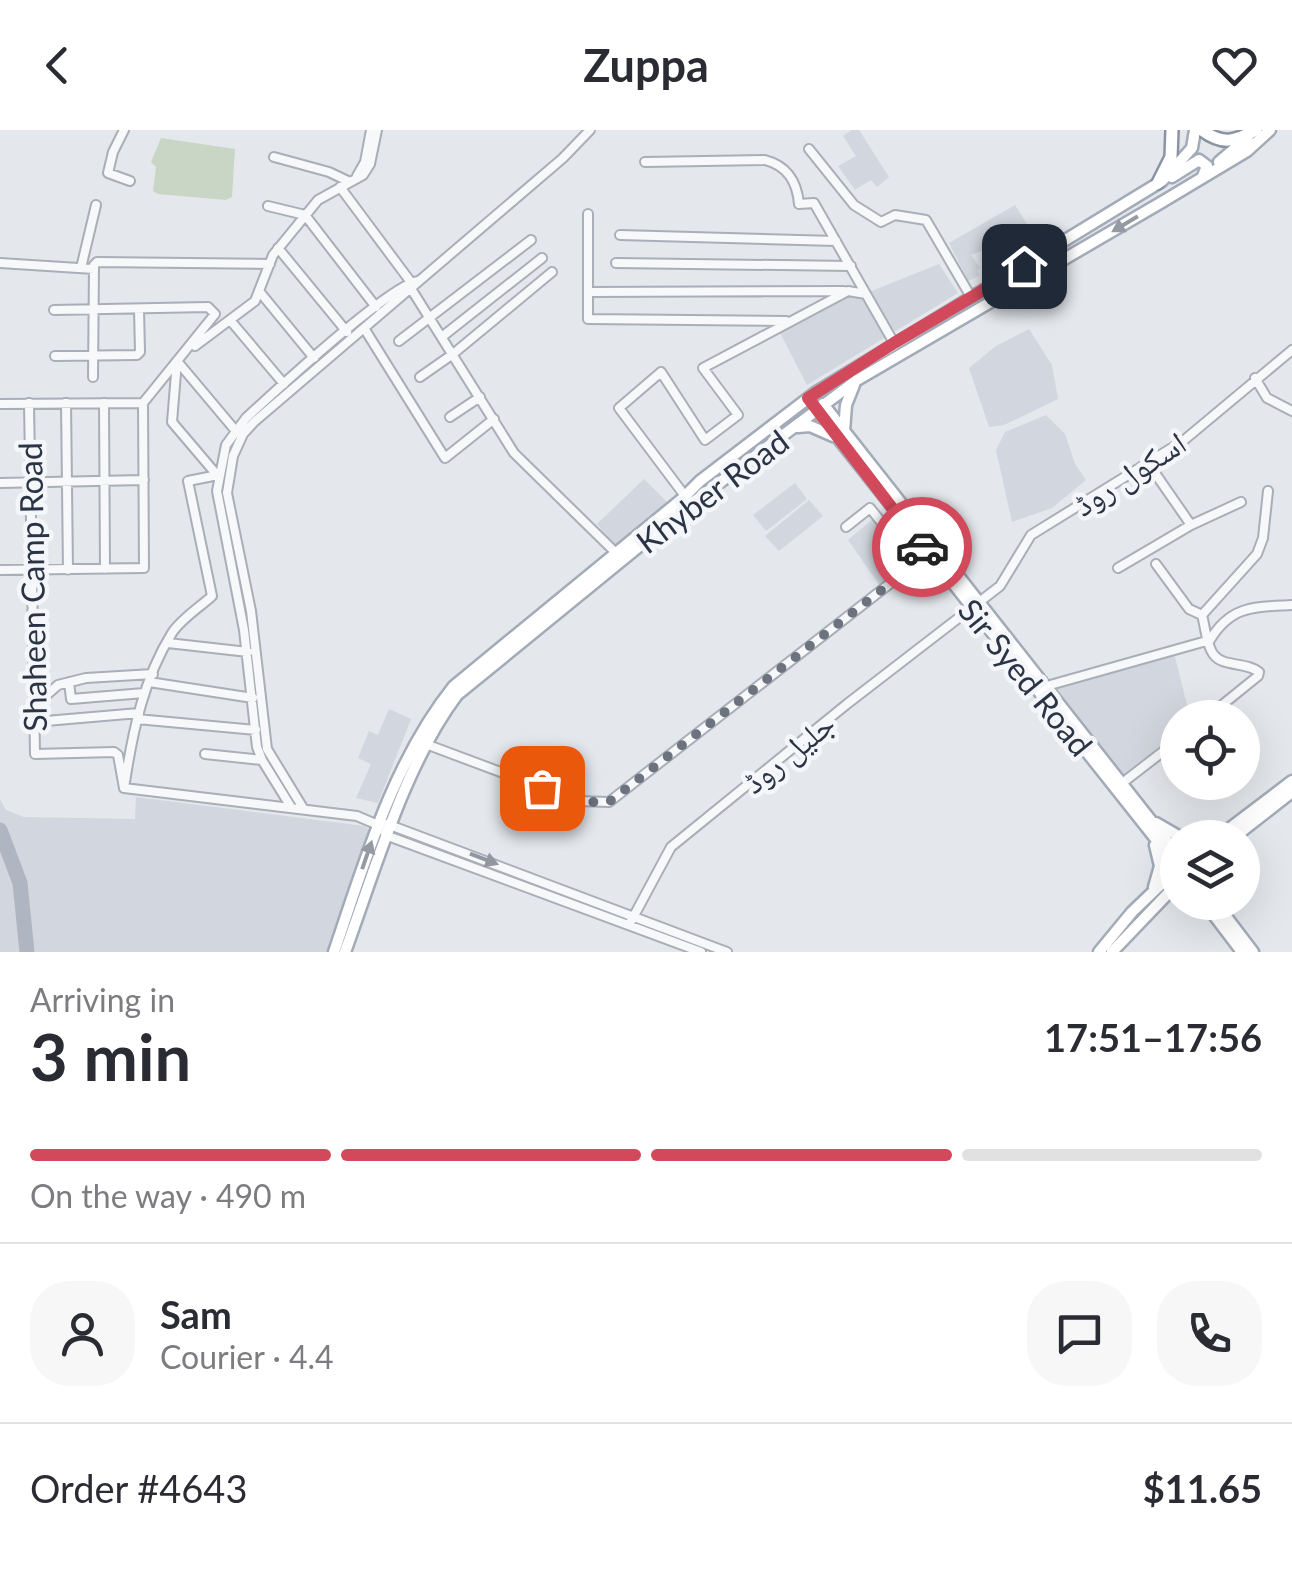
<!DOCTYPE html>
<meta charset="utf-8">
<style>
body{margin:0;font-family:Lato,"Noto Naskh Arabic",sans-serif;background:#f7f7f7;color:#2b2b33;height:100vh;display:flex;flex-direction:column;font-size:38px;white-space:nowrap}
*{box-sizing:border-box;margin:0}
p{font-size:32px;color:#7c7c81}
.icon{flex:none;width:55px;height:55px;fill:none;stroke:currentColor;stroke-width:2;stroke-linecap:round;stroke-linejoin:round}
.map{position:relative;height:822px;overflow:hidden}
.sheet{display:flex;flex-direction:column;background:#fff;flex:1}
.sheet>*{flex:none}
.buttons{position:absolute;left:1160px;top:570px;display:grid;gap:20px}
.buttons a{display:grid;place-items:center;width:100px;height:100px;border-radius:50%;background:#fff;box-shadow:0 10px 40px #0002;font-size:50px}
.pin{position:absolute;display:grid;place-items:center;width:85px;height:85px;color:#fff;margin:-42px;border-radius:20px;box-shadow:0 5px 15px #0006}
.courier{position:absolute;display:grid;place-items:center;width:100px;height:100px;margin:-50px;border:8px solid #d1495b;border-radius:50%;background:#fff;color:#222;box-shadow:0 2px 12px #0007}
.summary em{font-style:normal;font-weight:700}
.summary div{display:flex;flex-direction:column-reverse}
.summary{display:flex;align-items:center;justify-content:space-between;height:170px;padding:0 30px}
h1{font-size:65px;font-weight:700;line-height:75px}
.bar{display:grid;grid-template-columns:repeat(4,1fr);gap:15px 10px;align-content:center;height:120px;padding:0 30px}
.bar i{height:12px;border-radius:8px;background:#e1e1e2}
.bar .active{background:#d1495b}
.bar p{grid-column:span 4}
.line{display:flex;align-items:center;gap:25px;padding:0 30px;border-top:2px solid #e1e1e2}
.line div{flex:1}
.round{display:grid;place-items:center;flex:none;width:105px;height:105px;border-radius:40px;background:#f7f7f7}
header{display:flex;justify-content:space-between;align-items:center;height:130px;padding:0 30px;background:#fff;font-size:45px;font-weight:700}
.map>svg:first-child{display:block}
.built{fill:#d2d6de}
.green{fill:#c9d6c5}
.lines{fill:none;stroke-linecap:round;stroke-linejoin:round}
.taxiway{stroke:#b0b6c1;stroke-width:15}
.minor-casing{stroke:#a9aeb7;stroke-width:12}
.major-casing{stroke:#a3abb8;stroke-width:15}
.highway-casing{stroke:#8b94a3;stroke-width:16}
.minor{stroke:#f7f8fa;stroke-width:8}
.major{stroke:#fff;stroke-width:10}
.highway{stroke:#fff;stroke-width:11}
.oneway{fill:#959aa2}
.oneway2{fill:#9196a0}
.done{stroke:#6c737f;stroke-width:10;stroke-dasharray:0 18}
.route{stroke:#d1495b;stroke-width:12}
.labels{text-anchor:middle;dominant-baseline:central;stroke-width:9;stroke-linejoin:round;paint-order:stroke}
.street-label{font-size:32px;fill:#2b3445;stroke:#f4f6f9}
</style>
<header><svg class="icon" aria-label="back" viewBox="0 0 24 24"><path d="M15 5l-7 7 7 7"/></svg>Zuppa<svg class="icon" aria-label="heart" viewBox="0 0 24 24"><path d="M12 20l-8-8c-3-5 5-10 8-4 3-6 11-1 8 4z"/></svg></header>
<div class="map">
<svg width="1292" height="822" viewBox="0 0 1292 822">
<rect width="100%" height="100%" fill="#e4e7ec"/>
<path class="built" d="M852 0H859L889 47 877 57 871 50 855 60 838 36 856 26 843 6Z
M1015 75 1037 110 1023 116 1011 102 996 110 998 115 971 125 980 138 977 140 979 146 968 151 949 113Z
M939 134 958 163 807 255 777 197 858 154 867 163Z
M1029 199 1052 235 1058 269 1004 295 989 297 969 238 996 216Z
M1046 285 1065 304 1075 334 1086 350 1052 378 1012 392 996 320 1005 302Z
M644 349 667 372 615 416 597 394Z
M795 353 807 369 766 401 753 385Z
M809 370 823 386 779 421 765 406Z
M875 387 909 431 880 456 848 410Z
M1174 523 1190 587 1178 588 1177 610 1121 654 1043 557Z
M389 579 411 589 378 673 356 668 371 634 358 628 369 601 378 605Z
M136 667 364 696 370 700 331 822H0V669L6 680 24 687 135 689Z"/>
<path class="green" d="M161 8 235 19 232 67 226 70 158 64 153 61 156 37 151 32Z"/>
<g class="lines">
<path class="taxiway" d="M0 700 20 753 27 822"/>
<g class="minor-casing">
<path id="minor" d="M124 0 113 22 108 43 130 51
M809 19 854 75 881 92 895 85 926 90 971 167
M274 27 329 42 350 52
M645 32 765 30C788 36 797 52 799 74L814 73 866 164
M357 46 365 32 371 0
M340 57 413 155
M268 76 305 85 376 177
M588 84V189L786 191
M620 105 836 111
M278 118 347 202
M0 133 94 139
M616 133 851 136
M81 138 96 75
M410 157 514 323 615 422
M259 161 314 228
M588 162 844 161
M230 190 284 254
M364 198 445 328 494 289
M443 206 542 128
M399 211 531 110
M195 216 255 171 273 125 318 70 363 45 370 34 377 0
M55 226 137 225 140 222 139 179
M177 231 172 292 217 345
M177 231 235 300
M93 247 94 135 97 132 270 134
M420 247 453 224 552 142
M1255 248 1267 268 1292 281
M29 273 35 624 114 622 118 625 124 658 357 686 378 695 388 706 701 822
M66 273 68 440
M104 273 105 439
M0 274 143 273
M450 287 480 267
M1148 333 1191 395
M0 353 144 350
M685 366 619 278 661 242 705 310 738 285 703 238 848 161 866 164 894 213
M846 397 870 378 915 434
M1156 434 1189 479 1202 485C1205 496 1207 517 1214 525 1223 537 1247 532 1259 542L1258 546 1206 588
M1118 438 1191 395 1241 372
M0 440 144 438 143 273 215 184 208 177 54 180
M1202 485 1257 424 1263 408 1268 361
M168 513 248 522
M69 552 71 569 144 563
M149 552 253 568
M1043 557 1210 510C1231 475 1255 477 1292 475
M34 576 58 555 86 548 153 544
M137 589 256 600
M34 592 139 583
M431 616 578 671 609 672 928 424
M205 624 262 630
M125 652C133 600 144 548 172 503 181 489 200 477 212 466L188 351 218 345
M1121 654 1178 610
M291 677 262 630 257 617 244 500 217 361 226 315 246 288C273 263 390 155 418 151
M303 678 267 619 251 481 227 363 233 326 243 304 254 292 563 28 590 0
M387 694 727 822
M629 795 671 717 847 574 1000 456 1031 405 1183 311 1292 220"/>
</g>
<g class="major-casing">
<path id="major" d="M1219 32 1248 7
M1172 47 1199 30 1207 36 1203 46
M823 274 1178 725
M815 279 1178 737
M798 297 810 296 833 306
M844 301 846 275 854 255
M1156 693 1182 708
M1217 708 1292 651
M1233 708 1292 662
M1154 757 1160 736 1155 715
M1204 772 1242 822
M1215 772 1253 822
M334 822C365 731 393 632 454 556L682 369 700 351 815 263 1162 51 1192 18 1195 0
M345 822C375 740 405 634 457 565L691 374 857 250 1162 72 1247 21 1270 0
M1099 822 1132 782 1178 738
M1112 822 1178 753"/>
</g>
<g class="highway-casing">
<path id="highway" d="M1202 0C1222 15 1234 12 1256 0
M1158 53 1171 27 1172 0"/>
</g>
<use href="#minor" class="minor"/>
<use href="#major" class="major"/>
<use href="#highway" class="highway"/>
</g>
<defs><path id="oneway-solid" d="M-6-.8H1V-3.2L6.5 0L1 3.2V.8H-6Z" transform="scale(2.5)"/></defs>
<g class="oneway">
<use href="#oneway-solid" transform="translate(1125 94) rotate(149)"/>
<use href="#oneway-solid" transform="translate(367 725) rotate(-71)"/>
</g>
<use class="oneway2" href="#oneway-solid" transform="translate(484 729) rotate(21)"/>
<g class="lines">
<path class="done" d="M542 658 578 672H609L928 424 922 417"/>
<path class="route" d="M922 417 808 268 894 213 1024 136"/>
</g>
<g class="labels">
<g class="street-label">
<text transform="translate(1129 343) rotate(-33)">اسکول روڈ</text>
<text transform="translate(712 361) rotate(-37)">Khyber Road</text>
<text transform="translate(32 457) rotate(-91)">Shaheen Camp Road</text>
<text transform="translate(1026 547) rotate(51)">Sir Syed Road</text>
<text transform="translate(788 622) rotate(-39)">جلیل روڈ</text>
</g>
</g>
</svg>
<div class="buttons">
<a><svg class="icon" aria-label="locate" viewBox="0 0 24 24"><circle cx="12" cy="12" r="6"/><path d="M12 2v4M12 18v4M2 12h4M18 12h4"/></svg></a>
<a><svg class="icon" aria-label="layers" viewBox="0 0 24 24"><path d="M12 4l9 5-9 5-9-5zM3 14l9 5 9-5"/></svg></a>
</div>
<div class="pin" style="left:542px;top:658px;background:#ea580c"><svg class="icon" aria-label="bag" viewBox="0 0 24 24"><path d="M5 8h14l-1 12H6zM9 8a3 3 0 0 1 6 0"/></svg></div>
<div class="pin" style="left:1024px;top:136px;background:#1f2937"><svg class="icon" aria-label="home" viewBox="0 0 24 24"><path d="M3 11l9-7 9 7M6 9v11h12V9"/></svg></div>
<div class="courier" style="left:922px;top:417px"><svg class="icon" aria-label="car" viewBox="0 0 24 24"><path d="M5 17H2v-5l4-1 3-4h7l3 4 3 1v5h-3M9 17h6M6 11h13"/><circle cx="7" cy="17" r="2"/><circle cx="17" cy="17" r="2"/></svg></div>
</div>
<section class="sheet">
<div class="summary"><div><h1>3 min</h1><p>Arriving in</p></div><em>17:51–17:56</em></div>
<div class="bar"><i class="active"></i><i class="active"></i><i class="active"></i><i></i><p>On the way · 490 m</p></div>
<div class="line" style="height:180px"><a class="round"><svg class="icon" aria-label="person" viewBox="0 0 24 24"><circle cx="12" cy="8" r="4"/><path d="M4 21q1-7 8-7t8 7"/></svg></a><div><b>Sam</b><p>Courier · 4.4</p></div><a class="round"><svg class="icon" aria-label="chat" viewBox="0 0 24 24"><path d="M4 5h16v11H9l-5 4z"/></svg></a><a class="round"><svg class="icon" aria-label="phone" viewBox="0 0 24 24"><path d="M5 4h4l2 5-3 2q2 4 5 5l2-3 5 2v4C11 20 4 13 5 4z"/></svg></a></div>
<div class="line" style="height:130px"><div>Order #4643</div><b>$11.65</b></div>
</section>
